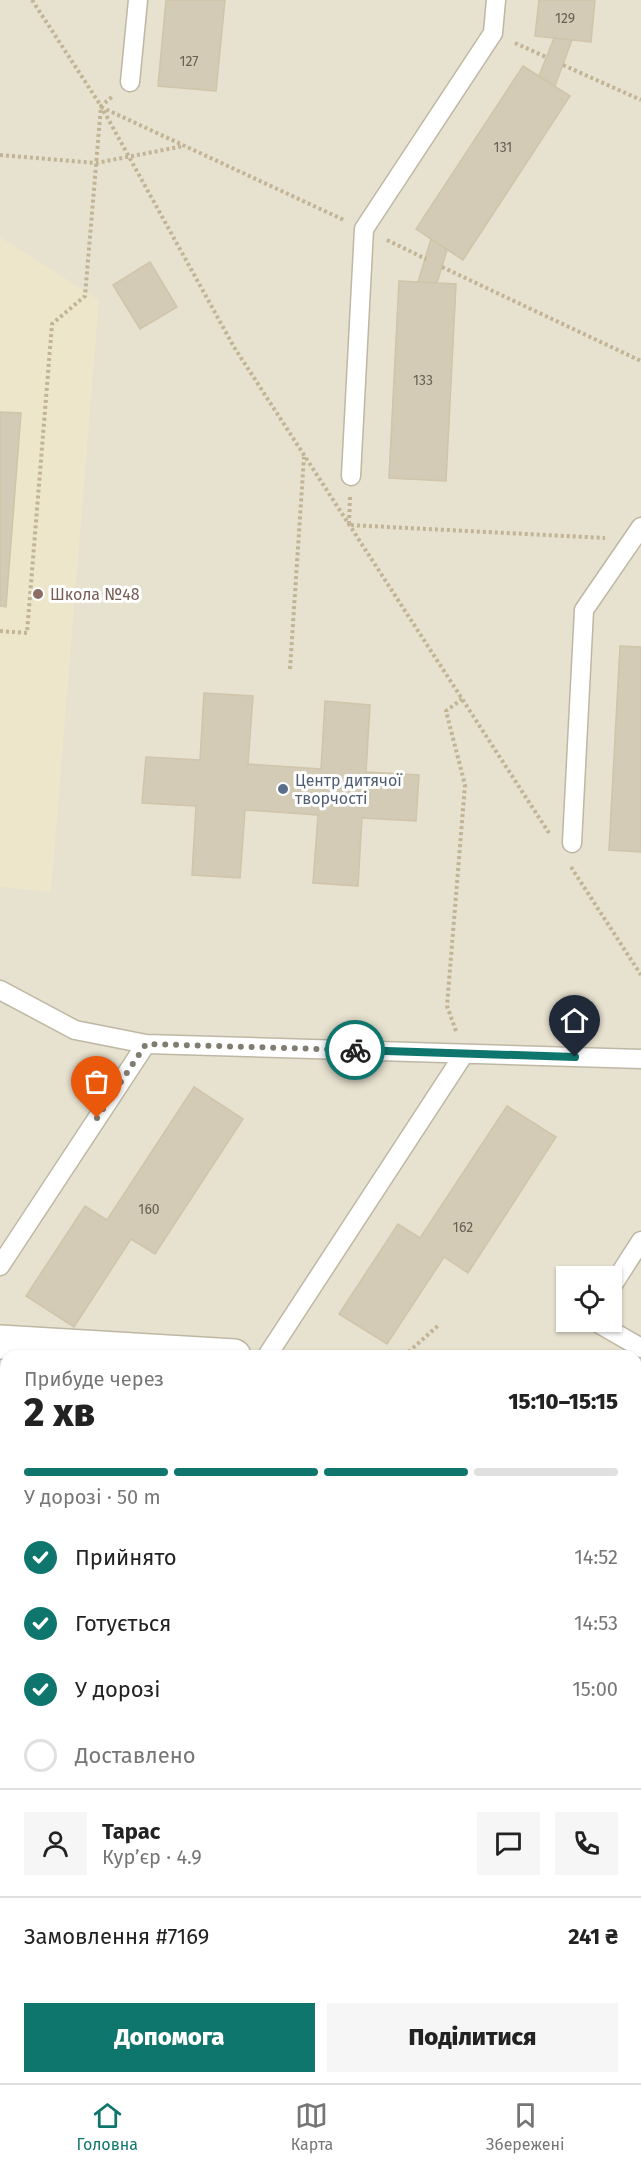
<!DOCTYPE html>
<html lang="uk">
<meta charset="utf-8">
<style>
body{margin:0;font-family:"Fira Sans",sans-serif;background:#f6f6f6;color:#222;height:100vh;display:flex;flex-direction:column;font-size:22px;white-space:nowrap}
*{box-sizing:border-box;margin:0}
p{font-size:20px;color:#767676}
.icon{flex:none;width:33px;height:33px;fill:none;stroke:currentColor;stroke-width:2;stroke-linecap:round;stroke-linejoin:round}
.map{position:relative;flex:1;overflow:hidden}
.details{position:absolute;left:0px;top:1350px;width:642px;height:734px;display:flex;flex-direction:column;background:#fff;border-radius:18px 18px 0 0;box-shadow:0 2px 4px #0004}
.details>*{flex:none}
.fabs{position:absolute;left:556px;top:1266px;display:grid;gap:12px}
.fabs a{display:grid;place-items:center;width:66px;height:66px;border-radius:0px;background:#fff;box-shadow:0 2px 4px #0004;font-size:30px}
.pin{position:absolute;display:grid;place-items:center;width:51px;height:51px;color:#fff;margin:-62px -26px;border-radius:50% 50% 50% 0;rotate:-45deg;box-shadow:0 0 6px #0007}
.pin .icon{rotate:45deg}
.courier{position:absolute;display:grid;place-items:center;width:60px;height:60px;margin:-30px;border:4px solid #0f766e;border-radius:50%;background:#fff;color:#222;box-shadow:0 2px 8px #0007}
.overview em{font-style:normal;font-weight:800}
.overview div{display:flex;flex-direction:column-reverse}
.overview{display:flex;align-items:center;justify-content:space-between;height:102px;padding:0 24px}
h1{font-size:39px;font-weight:800;line-height:45px}
.bar{display:grid;grid-template-columns:repeat(4,1fr);gap:9px 6px;align-content:center;height:72px;padding:0 24px}
.bar i{height:8px;border-radius:4px;background:#e0e0e0}
.bar .active{background:#0f766e}
.bar p{grid-column:span 4}
.line{display:flex;align-items:center;gap:15px;padding:0 24px;border-top:2px solid #e0e0e0}
.line div{flex:1}
.round{display:grid;place-items:center;flex:none;width:63px;height:63px;border-radius:0px;background:#f6f6f6}
ol{padding:0 24px;list-style:none}
li{display:flex;align-items:center;gap:18px;height:66px}
li p{margin-inline-start:auto}
li .icon{padding:6px;border-radius:50%;background:#0f766e;color:#fff;stroke-width:4}
li:last-child{color:#767676}
li i{width:33px;height:33px;border:3px solid #e0e0e0;border-radius:50%}
.primary-button{display:flex;gap:12px;margin-top:auto;padding:12px 24px}
.primary-button a{flex:1;height:69px;border-radius:0px;background:#0f766e;color:#fff;font-size:24px;font-weight:800;line-height:69px;text-align:center}
.primary-button a+a{background:#f6f6f6;color:#222}
.menu{display:flex;justify-content:space-around;align-items:center;height:84px;border-top:2px solid #e0e0e0;background:#fff;font-size:16px;color:#767676}
.menu a{display:grid;justify-items:center;gap:3px}
.menu .active{color:#0f766e}
.map>svg:first-child{display:block}
.residential{fill:#e7e1cf;fill-rule:evenodd}
.industrial{fill:#e4dfd7}
.education{fill:#ede6ca}
.green{fill:#c7eba6}
.lines{fill:none;stroke-linecap:round;stroke-linejoin:round}
.stream{stroke:#97c9f6;stroke-width:9}
.building{fill:#d4cbb6;stroke:#d0c4a9;stroke-width:1.5}
.service-casing{stroke:#beb7a4;stroke-width:21}
.minor-casing{stroke:#beb7a4;stroke-width:36}
.path{stroke:#c2b494;stroke-width:4;stroke-dasharray:3 3;stroke-linecap:butt}
.service{stroke:#fff;stroke-width:18}
.minor{stroke:#fff;stroke-width:33}
.done{stroke:#817c70;stroke-width:6;stroke-dasharray:0 10.8}
.route{stroke:#0f766e;stroke-width:8}
.education-dot{fill:#8d6e63;stroke:#fff;stroke-width:2}
.service-dot{fill:#5c6f8a;stroke:#fff;stroke-width:2}
.labels{text-anchor:middle;dominant-baseline:central;stroke-width:6;stroke-linejoin:round;paint-order:stroke}
.number-label{font-size:14px;fill:#686153}
.education-label{font-size:16px;fill:#785e54;stroke:#fff;text-anchor:start}
.service-label{font-size:16px;fill:#4e5e75;stroke:#fff;text-anchor:start}
</style>
<div class="map">
<svg width="641" height="2083" viewBox="0 0 641 2083">
<rect width="100%" height="100%" fill="#f3efe2"/>
<path class="residential" d="M0 0H641V1391H636V1356H252L248 1346 0 1332ZM567 1276H612V1322H567Z"/>
<path class="industrial" d="M0 1359H6V2050H0Z
M636 1394H641V1733H636Z
M398 2078H487L486 2083Z"/>
<path class="education" d="M0 237 99 300 51 892 0 887Z"/>
<path class="green" d="M636 1733H641V2083H486L487 2078H636Z
M0 2050H6V2078H398L476 2083H0Z"/>
<g class="lines">
<path class="stream" d="M636 2057 641 2061"/>
</g>
<path class="building" d="M166 0H225L216 91 158 86Z
M539 0H595L591 42 535 36Z
M554 38 572 40 555 86 539 76Z
M523 66 570 96 463 260 416 229Z
M431 239 447 250 437 283 418 282Z
M150 262 177 307 140 329 113 285Z
M399 281 456 284 446 481 389 478Z
M0 412 21 413 6 607 0 606Z
M620 646 641 647V852L609 850Z
M204 693 253 696 248 764 321 769 325 701 370 705 366 772 419 775 416 821 362 818 358 886 313 883 318 815 245 810 240 878 192 875 196 806 142 803 146 757 200 760Z
M194 1087 243 1119 155 1254 131 1239 74 1327 26 1296 85 1206 107 1220Z
M507 1106 556 1137 468 1273 444 1257 387 1344 339 1314 398 1224 420 1238Z
M1 1374H6V1459L0 1458Z
M0 1514H6V1573H0Z
M641 1555V1641L636 1651V1565Z
M0 1595H6V1671H0Z
M0 1703H6V1770L0 1769Z
M0 1806H6V1873H0Z
M0 1900H6V1961L0 1960Z
M0 1995 6 1996V2028L0 2027Z"/>
<g class="lines">
<g class="service-casing">
<path id="service" d="M130 82 138 0
M351 476 364 229 493 33 496 0
M572 843 584 610 641 527
M0 990 75 1030 146 1044 641 1059
M0 1266 146 1044
M612 1286 641 1241
M596 1322 641 1348
M267 1356 464 1054"/>
</g>
<g class="minor-casing">
<path id="minor" d="M0 1342 234 1356"/>
</g>
<path class="path" d="M32 0 101 106 234 347 549 833
M515 43 546 57
M563 65 641 100
M101 107 344 220
M0 155 96 163 184 146
M387 240 426 259
M442 267 641 361
M350 497 349 525 605 538
M0 631 27 633 52 324 85 296 101 106 113 96
M290 669 304 457
M571 867 641 975
M456 1031 447 1006 465 785 446 711 462 699
M404 1356 440 1324
M636 1763 641 1749"/>
<use href="#service" class="service"/>
<use href="#minor" class="minor"/>
</g>
<g class="lines">
<path class="done" d="M97 1118 146 1044 355 1050"/>
<path class="route" d="M355 1050 575 1057"/>
</g>
<circle class="education-dot" cx="38" cy="594" r="6"/>
<circle class="service-dot" cx="283" cy="789" r="6"/>
<g class="labels">
<g class="number-label">
<text x="565" y="18">129</text>
<text x="189" y="61">127</text>
<text x="503" y="147">131</text>
<text x="423" y="380">133</text>
<text x="149" y="1209">160</text>
<text x="463" y="1227">162</text>
</g>
<g class="education-label">
<text x="50" y="594">Школа №48</text>
</g>
<g class="service-label">
<text x="295" y="780">Центр дитячої<tspan x="295" dy="18">творчості</tspan></text>
</g>
</g>
</svg>
<div class="fabs">
<a><svg class="icon" aria-label="locate" viewBox="0 0 24 24"><circle cx="12" cy="12" r="6"/><path d="M12 2v4M12 18v4M2 12h4M18 12h4"/></svg></a>
</div>
<div class="pin" style="left:97px;top:1118px;background:#ea580c"><svg class="icon" aria-label="bag" viewBox="0 0 24 24"><path d="M5 8h14l-1 12H6zM9 8a3 3 0 0 1 6 0"/></svg></div>
<div class="pin" style="left:575px;top:1057px;background:#1f2937"><svg class="icon" aria-label="home" viewBox="0 0 24 24"><path d="M3 11l9-7 9 7M6 9v11h12V9"/></svg></div>
<div class="courier" style="left:355px;top:1050px"><svg class="icon" aria-label="bike" viewBox="0 0 24 24"><circle cx="6" cy="16" r="4"/><circle cx="18" cy="16" r="4"/><path d="M6 16l4-8h5l3 8M10 8l3 8H6M13 5h3"/></svg></div>
<section class="details">
<div class="overview"><div><h1>2 хв</h1><p>Прибуде через</p></div><em>15:10–15:15</em></div>
<div class="bar"><i class="active"></i><i class="active"></i><i class="active"></i><i></i><p>У дорозі · 50 m</p></div>
<ol>
<li><svg class="icon" aria-label="check" viewBox="0 0 24 24"><path d="M5 12l5 5 9-10"/></svg>Прийнято<p>14:52</p></li>
<li><svg class="icon" aria-label="check" viewBox="0 0 24 24"><path d="M5 12l5 5 9-10"/></svg>Готується<p>14:53</p></li>
<li><svg class="icon" aria-label="check" viewBox="0 0 24 24"><path d="M5 12l5 5 9-10"/></svg>У дорозі<p>15:00</p></li>
<li><i></i>Доставлено</li>
</ol>
<div class="line" style="height:108px"><a class="round"><svg class="icon" aria-label="person" viewBox="0 0 24 24"><circle cx="12" cy="8" r="4"/><path d="M4 21q1-7 8-7t8 7"/></svg></a><div><b>Тарас</b><p>Кур’єр · 4.9</p></div><a class="round"><svg class="icon" aria-label="chat" viewBox="0 0 24 24"><path d="M4 5h16v11H9l-5 4z"/></svg></a><a class="round"><svg class="icon" aria-label="phone" viewBox="0 0 24 24"><path d="M5 4h4l2 5-3 2q2 4 5 5l2-3 5 2v4C11 20 4 13 5 4z"/></svg></a></div>
<div class="line" style="height:78px"><div>Замовлення #7169</div><b>241 ₴</b></div>
<div class="primary-button"><a>Допомога</a><a>Поділитися</a></div>
</section>
</div>
<nav class="menu">
<a class="active"><svg class="icon" aria-label="home" viewBox="0 0 24 24"><path d="M3 11l9-7 9 7M6 9v11h12V9"/></svg>Головна</a>
<a><svg class="icon" aria-label="map" viewBox="0 0 24 24"><path d="M3 6l6-2 6 2 6-2v14l-6 2-6-2-6 2zM9 4v14M15 6v14"/></svg>Карта</a>
<a><svg class="icon" aria-label="saved" viewBox="0 0 24 24"><path d="M7 4h10v16l-5-4-5 4z"/></svg>Збережені</a>
</nav>
